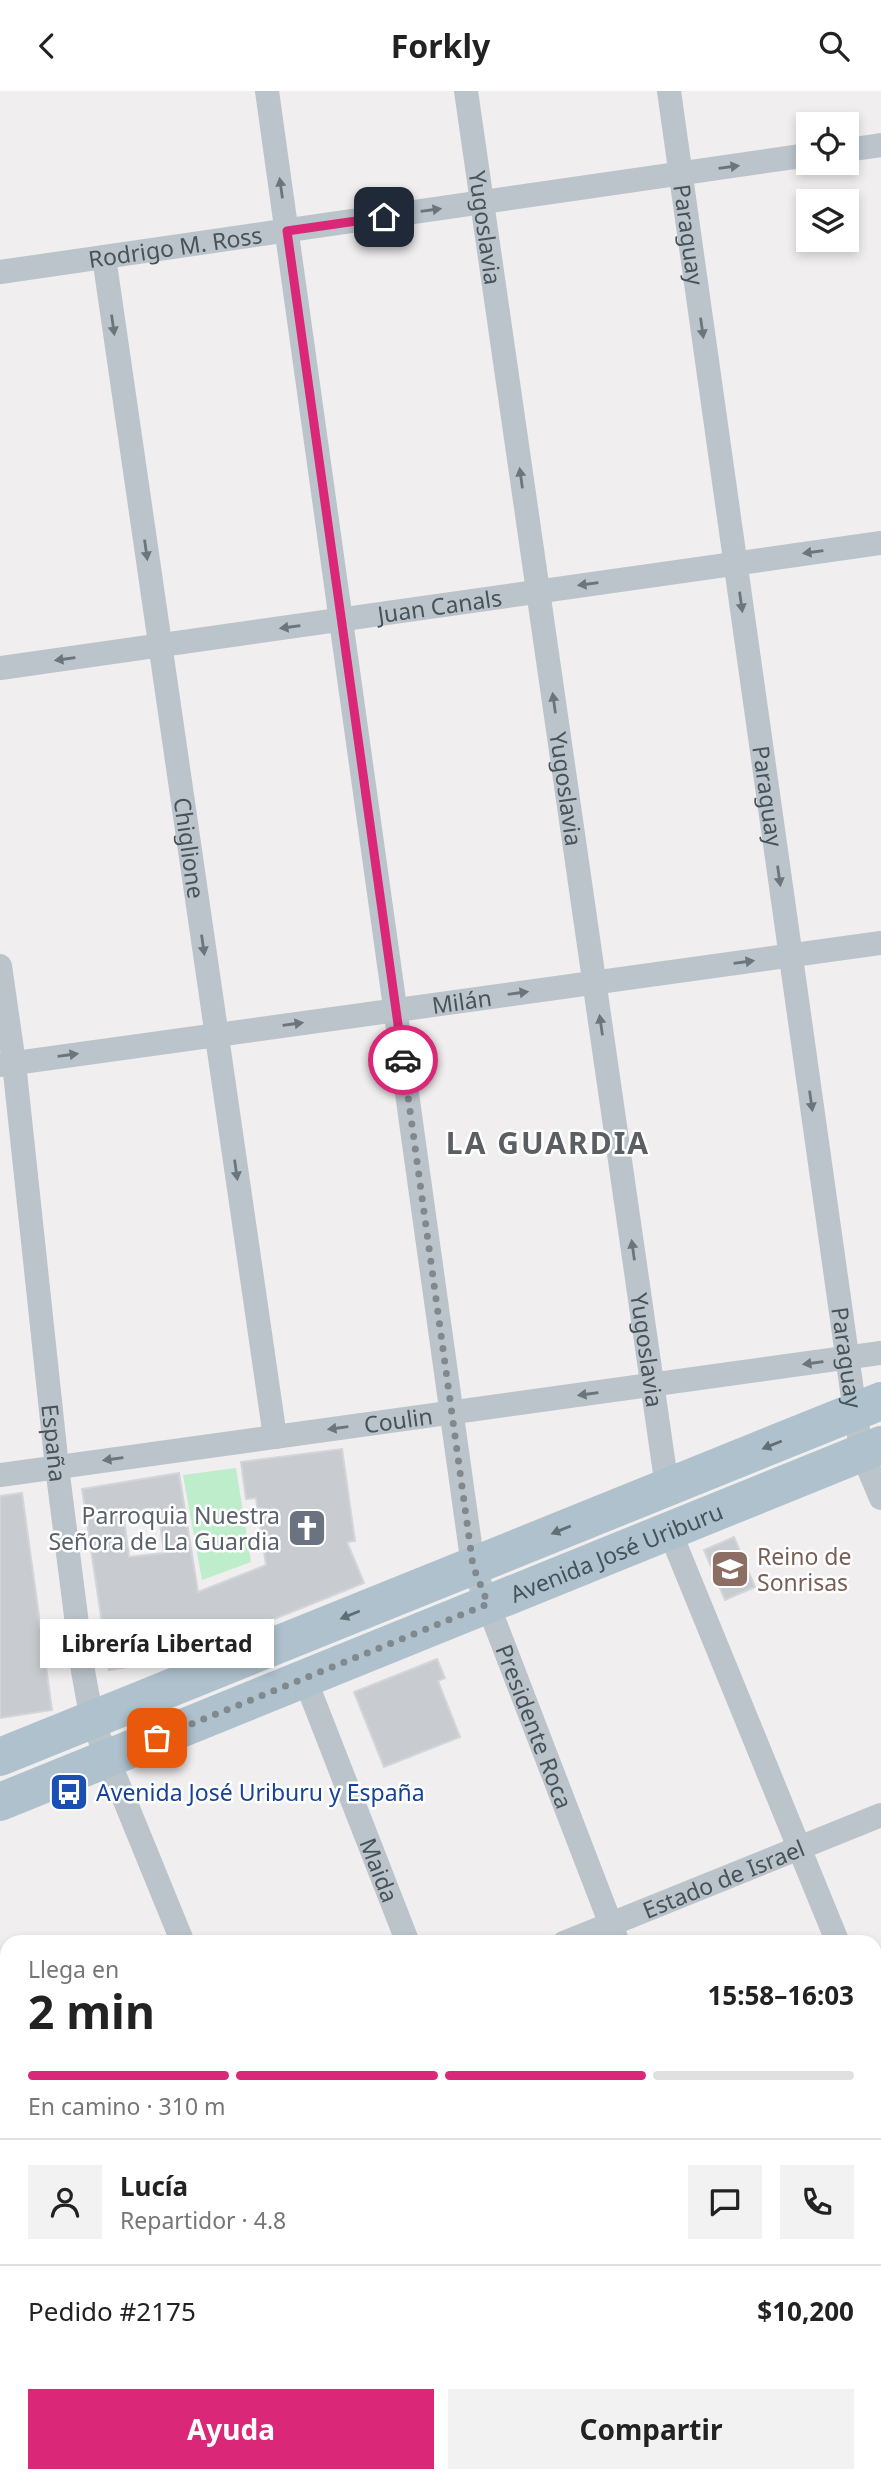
<!DOCTYPE html>
<html lang="es">
<meta charset="utf-8">
<style>
body{margin:0;font-family:"Noto Sans",sans-serif;background:#f2f2f2;color:#222;height:100vh;display:flex;flex-direction:column;font-size:26px;white-space:nowrap}
*{box-sizing:border-box;margin:0}
p{font-size:23px;color:#767676}
.icon{flex:none;width:38px;height:38px;fill:none;stroke:currentColor;stroke-width:2;stroke-linecap:round;stroke-linejoin:round}
.map{position:relative;flex:1;overflow:hidden}
.sheet{position:absolute;left:0px;top:1844px;width:882px;height:548px;display:flex;flex-direction:column;background:#fff;border-radius:21px 21px 0 0;box-shadow:0 4px 10px #0003}
.sheet>*{flex:none}
.tools{position:absolute;left:796px;top:21px;display:grid;gap:14px}
.tools a{display:grid;place-items:center;width:63px;height:63px;border-radius:0px;background:#fff;box-shadow:0 4px 10px #0003;font-size:35px}
.pin{position:absolute;display:grid;place-items:center;width:60px;height:60px;color:#fff;margin:-30px;border-radius:14px;box-shadow:0 4px 10px #0006}
.courier{position:absolute;display:grid;place-items:center;width:70px;height:70px;margin:-35px;border:5px solid #db2777;border-radius:50%;background:#fff;color:#222;box-shadow:0 2px 9px #0007}
.bubble{position:absolute;height:49px;border-radius:0px;background:#fff;box-shadow:0 4px 10px #0003;font-size:23px;font-weight:700;line-height:49px;text-align:center}
.headline em{font-style:normal;font-weight:700}
.headline div{display:flex;flex-direction:column-reverse}
.headline{display:flex;align-items:center;justify-content:space-between;height:119px;padding:0 28px}
h1{font-size:46px;font-weight:700;line-height:52px}
.bar{display:grid;grid-template-columns:repeat(4,1fr);gap:10px 7px;align-content:center;height:84px;padding:0 28px}
.bar i{height:9px;border-radius:5px;background:#e0e0e0}
.bar .on{background:#db2777}
.bar p{grid-column:span 4}
.line{display:flex;align-items:center;gap:18px;padding:0 28px;border-top:2px solid #e0e0e0}
.line div{flex:1}
.round{display:grid;place-items:center;flex:none;width:74px;height:74px;border-radius:0px;background:#f2f2f2}
.cta{display:flex;gap:14px;margin-top:auto;padding:14px 28px}
.cta a{flex:1;height:80px;border-radius:0px;background:#db2777;color:#fff;font-size:28px;font-weight:700;line-height:80px;text-align:center}
.cta a+a{background:#f2f2f2;color:#222}
header{display:flex;justify-content:space-between;align-items:center;height:91px;padding:0 28px;background:#fff;font-size:32px;font-weight:700}
.map>svg:first-child{display:block}
.green{fill:#bdedca}
.building{fill:#c8ccd0;stroke:#d2d5d9;stroke-width:2;fill-rule:evenodd}
.lines{fill:none;stroke-linecap:round;stroke-linejoin:round}
.street{stroke:#bac4ca;stroke-width:24}
.primary{stroke:#aec1cc;stroke-width:38}
.oneway{fill:#6a757c}
.oneway2{fill:#616e76}
.done{stroke:#82898e;stroke-width:7;stroke-dasharray:0 12.6}
.route{stroke:#db2777;stroke-width:9}
.labels{text-anchor:middle;dominant-baseline:central;stroke-width:5;stroke-linejoin:round;paint-order:stroke}
.street-label{font-size:23px;fill:#47535a;stroke:#fff}
.worship-label{font-size:23px;fill:#5b616d;stroke:#fff;text-anchor:end}
.education-label{font-size:23px;fill:#785e54;stroke:#fff;text-anchor:start}
.transit-label{font-size:23px;fill:#164399;stroke:#fff;text-anchor:start}
.district-label{font-size:30px;font-weight:bold;letter-spacing:2px;fill:#5b5f62;stroke:#fff}
</style>
<header><svg class="icon" aria-label="back" viewBox="0 0 24 24"><path d="M15 5l-7 7 7 7"/></svg>Forkly<svg class="icon" aria-label="search" viewBox="0 0 24 24"><circle cx="10" cy="10" r="6"/><path d="M15 15l6 6"/></svg></header>
<div class="map">
<svg width="881" height="2392" viewBox="0 0 881 2392">
<rect width="100%" height="100%" fill="#f0eeee"/>
<path class="green" d="M236 1377 251 1471 202 1489 183 1384Z"/>
<path class="building" d="M342 1358 355 1450 347 1451 364 1492 172 1569 170 1556 132 1561 134 1575 109 1579 82 1398 179 1382 198 1501 266 1474 256 1407 246 1408 241 1371ZM158 1417 164 1462 129 1466 123 1421Z
M22 1402 52 1619 0 1627V1405Z
M734 1446 755 1496 725 1509 704 1459Z
M437 1568 445 1587 438 1590 460 1646 384 1676 354 1601Z"/>
<g class="lines">
<g class="street">
<path id="s1" d="M267 0 473 1475 618 1852"/>
<path id="s2" d="M466 0 667 1396"/>
<path id="s3" d="M669 0 855 1321 862 1362 881 1407"/>
<path d="M847 59 881 54"/>
<path id="s4" d="M104 166 275 1346"/>
<path id="s5" d="M0 181 808 64"/>
<path id="s6" d="M0 577 881 452"/>
<path id="s7" d="M0 875 14 972 57 1376 83 1580 92 1629 183 1852"/>
<path id="s8" d="M0 974 881 852"/>
<path id="s9" d="M0 1384 881 1262"/>
<path d="M670 1441 838 1852"/>
<path id="s10" d="M305 1588 408 1852"/>
<path id="s11" d="M564 1852 881 1724"/>
<path d="M0 1934 7 1952"/>
<path d="M875 1943 881 1957"/>
<path d="M0 2079 7 2076"/>
<path d="M875 2113 881 2110"/>
<path d="M401 2385 404 2392"/>
<path d="M615 2385 617 2392"/>
<path d="M833 2385 836 2392"/>
<path d="M183 2392 200 2385"/>
</g>
<g class="primary">
<path d="M0 1666 881 1310"/>
<path id="s12" d="M0 1711 881 1354"/>
</g>
</g>
<defs><path id="oneway-solid" d="M-6-.8H1V-3.2L6.5 0L1 3.2V.8H-6Z" transform="scale(1.75)"/></defs>
<g class="oneway">
<use href="#oneway-solid" transform="translate(729 76) rotate(-8)"/>
<use href="#oneway-solid" transform="translate(281 97) rotate(-98)"/>
<use href="#oneway-solid" transform="translate(431 119) rotate(-8)"/>
<use href="#oneway-solid" transform="translate(113 234) rotate(82)"/>
<use href="#oneway-solid" transform="translate(702 237) rotate(82)"/>
<use href="#oneway-solid" transform="translate(521 387) rotate(-98)"/>
<use href="#oneway-solid" transform="translate(146 459) rotate(82)"/>
<use href="#oneway-solid" transform="translate(813 461) rotate(172)"/>
<use href="#oneway-solid" transform="translate(588 493) rotate(172)"/>
<use href="#oneway-solid" transform="translate(741 511) rotate(82)"/>
<use href="#oneway-solid" transform="translate(290 536) rotate(172)"/>
<use href="#oneway-solid" transform="translate(65 568) rotate(172)"/>
<use href="#oneway-solid" transform="translate(554 612) rotate(-98)"/>
<use href="#oneway-solid" transform="translate(779 785) rotate(82)"/>
<use href="#oneway-solid" transform="translate(203 854) rotate(82)"/>
<use href="#oneway-solid" transform="translate(744 871) rotate(-8)"/>
<use href="#oneway-solid" transform="translate(518 902) rotate(-8)"/>
<use href="#oneway-solid" transform="translate(293 933) rotate(-8)"/>
<use href="#oneway-solid" transform="translate(601 934) rotate(-98)"/>
<use href="#oneway-solid" transform="translate(68 964) rotate(-8)"/>
<use href="#oneway-solid" transform="translate(811 1010) rotate(82)"/>
<use href="#oneway-solid" transform="translate(236 1079) rotate(82)"/>
<use href="#oneway-solid" transform="translate(633 1159) rotate(-98)"/>
<use href="#oneway-solid" transform="translate(813 1272) rotate(172)"/>
<use href="#oneway-solid" transform="translate(588 1303) rotate(172)"/>
<use href="#oneway-solid" transform="translate(338 1337) rotate(172)"/>
<use href="#oneway-solid" transform="translate(113 1368) rotate(172)"/>
</g>
<g class="oneway2">
<use href="#oneway-solid" transform="translate(772 1354) rotate(158)"/>
<use href="#oneway-solid" transform="translate(561 1439) rotate(158)"/>
<use href="#oneway-solid" transform="translate(350 1524) rotate(158)"/>
</g>
<g class="lines">
<path class="done" d="M157 1647 488 1513 473 1475 403 969"/>
<path class="route" d="M384 126 287 140 403 969"/>
</g>
<defs>
<g id="church-square" transform="scale(2.0125)"><rect x="-9" y="-9" width="18" height="18" rx="4" fill="#6b7280" stroke="#fff"/><path d="M-1.2-6h2.4v3.5h3.3v2.4h-3.3V6h-2.4V-.1h-3.3v-2.4h3.3Z" fill="#fff"/></g>
<g id="school-square" transform="scale(2.0125)"><rect x="-9" y="-9" width="18" height="18" rx="4" fill="#8d6e63" stroke="#fff"/><path d="M0-5L7-2L0 1L-7-2ZM-4 1L0 2.5L4 1V4Q0 6-4 4Z" fill="#fff"/></g>
<g id="bus-square" transform="scale(2.0125)"><rect x="-9" y="-9" width="18" height="18" rx="4" fill="#1a4fb4" stroke="#fff"/><path d="M-5-6H5V4H4V6H2V4H-2V6H-4V4H-5ZM-3.5-4V0h7V-4ZM-3.5 1.2v1.5H-2V1.2ZM2 1.2v1.5H3.5V1.2Z" fill="#fff"/></g>
</defs>
<g fill-rule="evenodd">
<use href="#church-square" x="307" y="1437"/>
<use href="#school-square" x="730" y="1478"/>
<use href="#bus-square" x="69" y="1701"/>
</g>
<g class="labels">
<g class="street-label">
<text stroke="none"><textPath href="#s2" startOffset="138">Yugoslavia</textPath></text>
<text stroke="none"><textPath href="#s3" startOffset="145">Paraguay</textPath></text>
<text stroke="none"><textPath href="#s5" startOffset="177">Rodrigo M. Ross</textPath></text>
<text stroke="none"><textPath href="#s6" startOffset="444">Juan Canals</textPath></text>
<text stroke="none"><textPath href="#s2" startOffset="705">Yugoslavia</textPath></text>
<text stroke="none"><textPath href="#s3" startOffset="712">Paraguay</textPath></text>
<text stroke="none"><textPath href="#s4" startOffset="597">Chiglione</textPath></text>
<text stroke="none"><textPath href="#s8" startOffset="466">Milán</textPath></text>
<text stroke="none"><textPath href="#s2" startOffset="1272">Yugoslavia</textPath></text>
<text stroke="none"><textPath href="#s3" startOffset="1279">Paraguay</textPath></text>
<text stroke="none"><textPath href="#s9" startOffset="402">Coulin</textPath></text>
<text stroke="none"><textPath href="#s7" startOffset="480">España</textPath></text>
<text stroke="none"><textPath href="#s12" startOffset="665">Avenida José Uriburu</textPath></text>
<text stroke="none"><textPath href="#s1" startOffset="1661">Presidente Roca</textPath></text>
<text stroke="none"><textPath href="#s10" startOffset="205">Maida</textPath></text>
<text stroke="none"><textPath href="#s11" startOffset="172">Estado de Israel</textPath></text>
</g>
<g class="worship-label">
<text x="280" y="1424">Parroquia Nuestra<tspan x="280" dy="26">Señora de La Guardia</tspan></text>
</g>
<g class="education-label">
<text x="757" y="1465">Reino de<tspan x="757" dy="26">Sonrisas</tspan></text>
</g>
<g class="transit-label">
<text x="96" y="1701">Avenida José Uriburu y España</text>
</g>
<g class="district-label">
<text x="548" y="1051">LA GUARDIA</text>
</g>
</g>
</svg>
<div class="tools">
<a><svg class="icon" aria-label="locate" viewBox="0 0 24 24"><circle cx="12" cy="12" r="6"/><path d="M12 2v4M12 18v4M2 12h4M18 12h4"/></svg></a>
<a><svg class="icon" aria-label="layers" viewBox="0 0 24 24"><path d="M12 4l9 5-9 5-9-5zM3 14l9 5 9-5"/></svg></a>
</div>
<div class="pin" style="left:157px;top:1647px;background:#ea580c"><svg class="icon" aria-label="bag" viewBox="0 0 24 24"><path d="M5 8h14l-1 12H6zM9 8a3 3 0 0 1 6 0"/></svg></div>
<div class="pin" style="left:384px;top:126px;background:#1f2937"><svg class="icon" aria-label="home" viewBox="0 0 24 24"><path d="M3 11l9-7 9 7M6 9v11h12V9"/></svg></div>
<div class="courier" style="left:403px;top:969px"><svg class="icon" aria-label="car" viewBox="0 0 24 24"><path d="M5 17H2v-5l4-1 3-4h7l3 4 3 1v5h-3M9 17h6M6 11h13"/><circle cx="7" cy="17" r="2"/><circle cx="17" cy="17" r="2"/></svg></div>
<div class="bubble" style="left:40px;top:1528px;width:234px">Librería Libertad</div>
<section class="sheet">
<div class="headline"><div><h1>2 min</h1><p>Llega en</p></div><em>15:58–16:03</em></div>
<div class="bar"><i class="on"></i><i class="on"></i><i class="on"></i><i></i><p>En camino · 310 m</p></div>
<div class="line" style="height:126px"><a class="round"><svg class="icon" aria-label="person" viewBox="0 0 24 24"><circle cx="12" cy="8" r="4"/><path d="M4 21q1-7 8-7t8 7"/></svg></a><div><b>Lucía</b><p>Repartidor · 4.8</p></div><a class="round"><svg class="icon" aria-label="chat" viewBox="0 0 24 24"><path d="M4 5h16v11H9l-5 4z"/></svg></a><a class="round"><svg class="icon" aria-label="phone" viewBox="0 0 24 24"><path d="M5 4h4l2 5-3 2q2 4 5 5l2-3 5 2v4C11 20 4 13 5 4z"/></svg></a></div>
<div class="line" style="height:91px"><div>Pedido #2175</div><b>$10,200</b></div>
<div class="cta"><a>Ayuda</a><a>Compartir</a></div>
</section>
</div>
